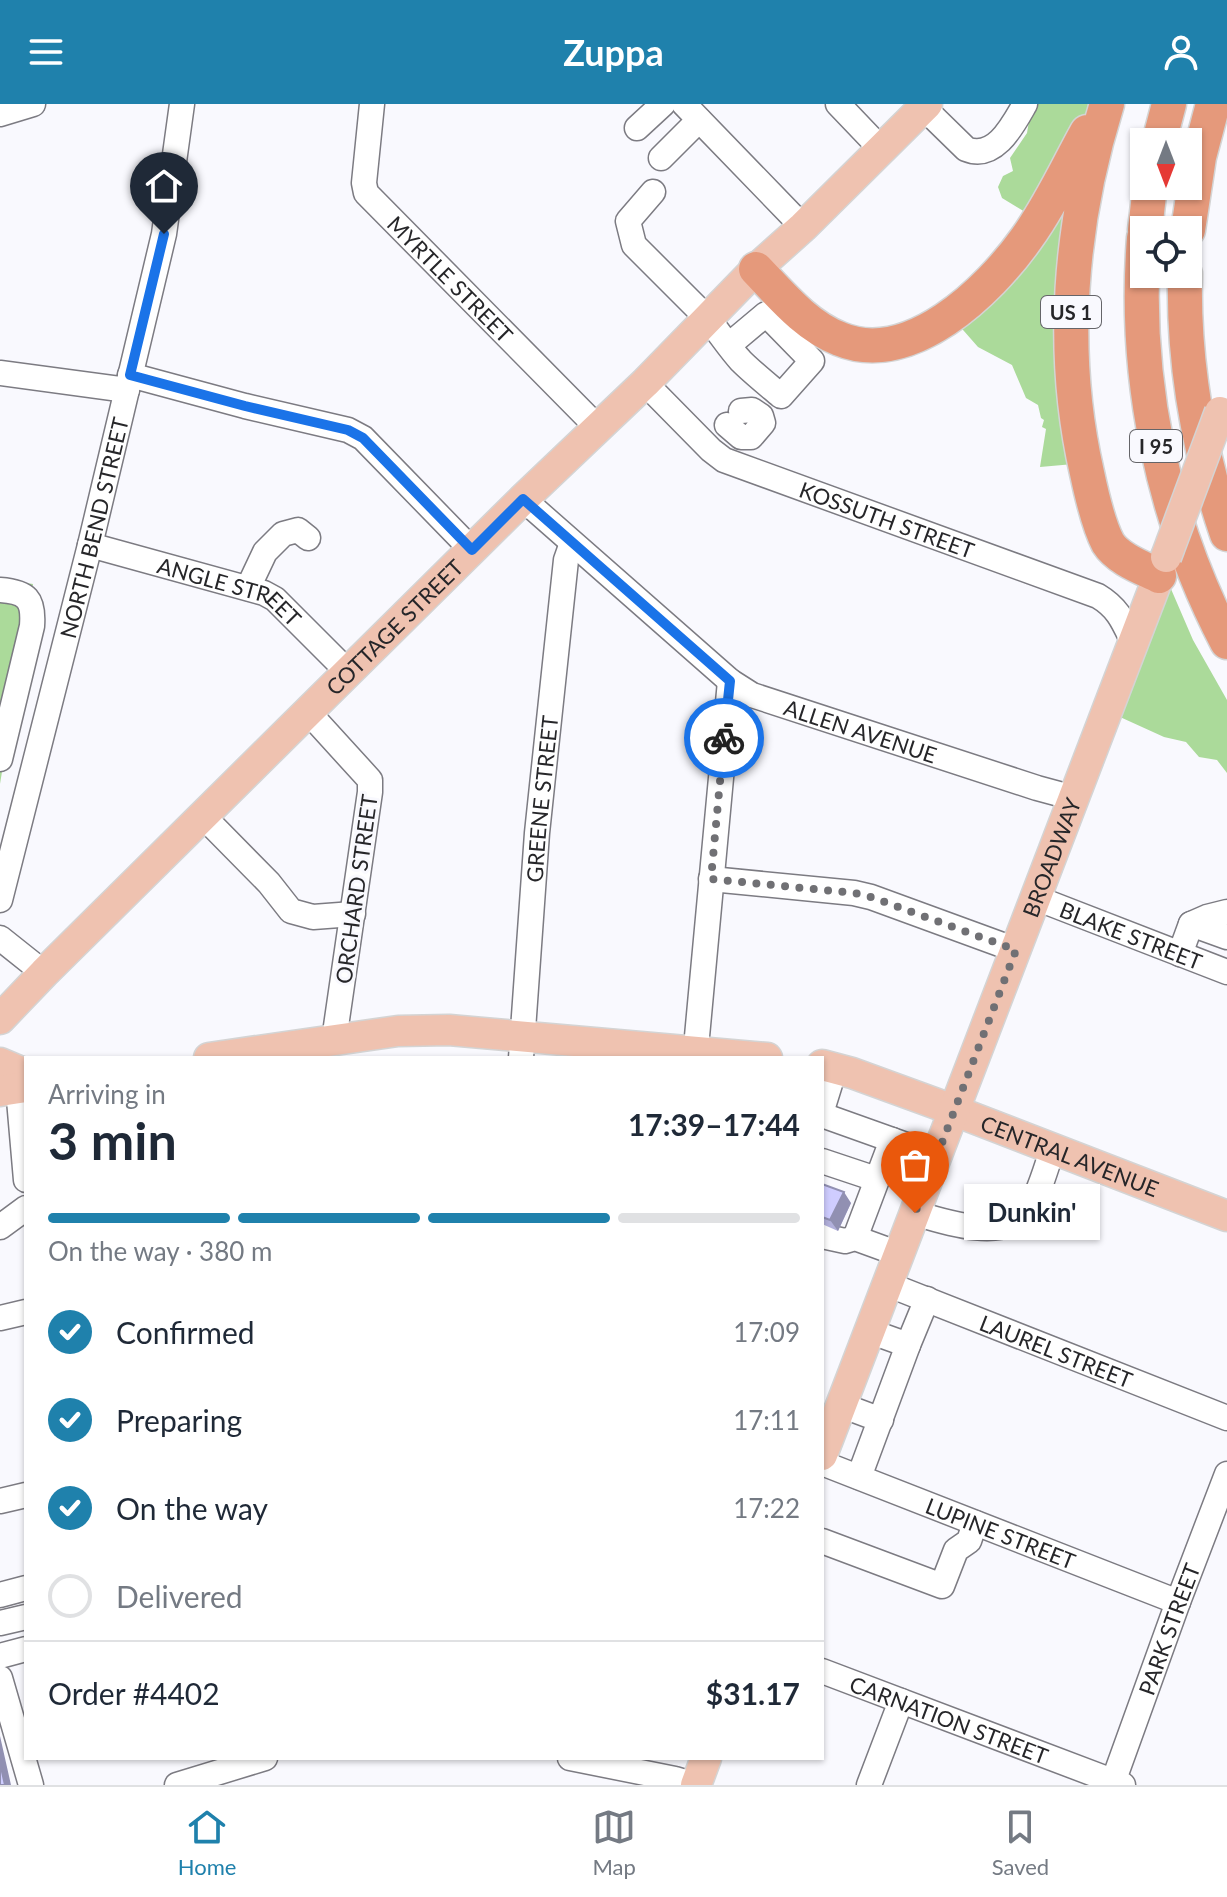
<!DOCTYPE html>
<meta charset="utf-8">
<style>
body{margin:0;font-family:Lato,sans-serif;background:#f6f6f7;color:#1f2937;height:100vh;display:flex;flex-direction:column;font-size:30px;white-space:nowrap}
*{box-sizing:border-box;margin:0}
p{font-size:26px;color:#747a83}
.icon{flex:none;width:44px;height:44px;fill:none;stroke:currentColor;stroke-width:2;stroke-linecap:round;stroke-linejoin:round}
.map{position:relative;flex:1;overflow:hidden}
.details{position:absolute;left:24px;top:952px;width:800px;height:704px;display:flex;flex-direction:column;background:#fff;border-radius:0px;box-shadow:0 2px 6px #0004}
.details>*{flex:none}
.needle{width:52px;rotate:180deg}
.buttons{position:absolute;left:1130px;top:24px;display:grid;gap:16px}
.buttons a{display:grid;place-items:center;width:72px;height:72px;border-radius:0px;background:#fff;box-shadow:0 2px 6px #0004;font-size:40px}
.pin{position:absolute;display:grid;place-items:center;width:68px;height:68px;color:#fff;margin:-82px -34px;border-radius:50% 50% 50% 0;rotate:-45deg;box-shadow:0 0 8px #0007}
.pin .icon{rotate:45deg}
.courier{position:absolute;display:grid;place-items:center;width:80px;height:80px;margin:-40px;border:6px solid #1a73e8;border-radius:50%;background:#fff;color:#222;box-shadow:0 2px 10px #0007}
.bubble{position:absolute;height:56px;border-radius:0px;background:#fff;box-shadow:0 2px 6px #0004;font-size:26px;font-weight:700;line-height:56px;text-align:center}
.summary em{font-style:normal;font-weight:700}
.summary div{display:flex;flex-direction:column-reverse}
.summary{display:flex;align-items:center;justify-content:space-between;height:136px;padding:0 24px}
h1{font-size:52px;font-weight:700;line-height:60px}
.bar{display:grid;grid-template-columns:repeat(4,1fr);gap:12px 8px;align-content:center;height:96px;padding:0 24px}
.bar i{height:10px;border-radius:6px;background:#e0e1e3}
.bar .active{background:#1f81ac}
.bar p{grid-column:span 4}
.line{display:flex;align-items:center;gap:20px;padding:0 24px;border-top:2px solid #e0e1e3}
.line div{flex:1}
ol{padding:0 24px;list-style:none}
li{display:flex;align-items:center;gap:24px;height:88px}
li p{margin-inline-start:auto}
li .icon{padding:8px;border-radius:50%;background:#1f81ac;color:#fff;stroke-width:4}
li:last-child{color:#747a83}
li i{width:44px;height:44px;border:4px solid #e0e1e3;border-radius:50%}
header{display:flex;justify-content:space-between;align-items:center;height:104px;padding:0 24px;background:#1f81ac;color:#fff;font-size:36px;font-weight:700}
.tabs{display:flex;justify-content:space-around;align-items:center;height:112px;border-top:2px solid #e0e1e3;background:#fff;font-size:22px;color:#747a83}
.tabs a{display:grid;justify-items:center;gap:4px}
.tabs .active{color:#1f81ac}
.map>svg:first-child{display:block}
.green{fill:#abda9a}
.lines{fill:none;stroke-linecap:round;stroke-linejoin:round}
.minor-casing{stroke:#7c7b82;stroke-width:27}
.major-casing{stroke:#d4d4d4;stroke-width:33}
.highway-casing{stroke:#d4d4d4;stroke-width:37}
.minor{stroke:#fff;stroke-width:24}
.major{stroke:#efc2b0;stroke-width:30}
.highway{stroke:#e5997b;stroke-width:34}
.major-bridge-casing{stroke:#d4d4d4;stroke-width:33;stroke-linecap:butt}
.major-bridge{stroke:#efc2b0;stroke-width:30}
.wall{fill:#b2b0db}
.shaded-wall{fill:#9190b2}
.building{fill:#cfcdff;stroke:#9190b2;stroke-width:2}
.done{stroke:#707074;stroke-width:8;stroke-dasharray:0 14.4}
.route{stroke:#1a73e8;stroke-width:10}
.labels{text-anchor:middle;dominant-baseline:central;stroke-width:6;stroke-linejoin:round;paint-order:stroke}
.shield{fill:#f9f9fe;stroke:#656569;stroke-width:2}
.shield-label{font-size:20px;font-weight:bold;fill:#262629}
.street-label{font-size:22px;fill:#262629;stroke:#f9f9fe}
</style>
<header><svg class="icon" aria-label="menu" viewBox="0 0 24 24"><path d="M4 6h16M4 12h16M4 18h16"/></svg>Zuppa<svg class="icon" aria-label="person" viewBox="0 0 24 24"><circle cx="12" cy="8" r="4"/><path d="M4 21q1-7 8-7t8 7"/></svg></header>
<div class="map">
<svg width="1227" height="1681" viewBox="0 0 1227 1681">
<rect width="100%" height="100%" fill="#f9f9fe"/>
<path class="green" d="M1038 0H1088L1077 60 1085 359 1040 363 1046 325 1042 323 1044 316 1041 314 1038 301 1026 294 1012 261 978 243 949 210 1030 111 1002 94 998 83 1003 72 1013 67 1010 54 1027 29 1030 11Z
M1165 462 1171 485 1193 536 1227 596V669L1217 656 1199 653 1186 638 1164 633 1109 608Z
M0 475 33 480 0 680Z"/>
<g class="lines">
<g class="minor-casing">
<g id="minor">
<path id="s1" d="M372 0 364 79 366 89 598 324"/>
<path d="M684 0 803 123"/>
<path d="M838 0 881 45"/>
<path d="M923 3 966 45C995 57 1013 21 1025 0"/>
<path d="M0 10 33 0"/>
<path d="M637 24 663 0"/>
<path d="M661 54 699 16"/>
<path d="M653 88 628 117 634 141 708 215C719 228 729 244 741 257 753 269 768 281 781 292L812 257 766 210 729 241"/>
<path d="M0 269 127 286"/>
<path d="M130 271 245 302 348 326 363 334 472 446"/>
<path id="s2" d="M645 279 711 346 724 356 1098 492C1118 504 1123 517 1133 538"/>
<path d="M727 321 741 333H751L763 319 761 312 752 306 741 307"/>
<path id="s3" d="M523 395 730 577 752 591 1037 684 1074 694"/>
<path id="s4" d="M90 441 264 489 275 495 348 568"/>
<path d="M248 484 265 448 283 430 298 426 308 434"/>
<path d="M0 486C27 488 34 495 32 522L0 655"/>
<path d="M309 609 370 676V688L334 936"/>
<path d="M203 712 269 779 291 807 313 813 353 810"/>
<path d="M711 775 854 789 871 793 1016 846"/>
<path id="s5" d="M1036 794 1227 868"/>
<path id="s6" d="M0 796 90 441 164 130 182 0"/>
<path d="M1191 820 1227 833"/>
<path d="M0 834 44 869"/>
<path d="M1180 850 1191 820 1207 813 1227 808"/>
<path id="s7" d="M521 954 537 729 566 456 572 439"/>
<path d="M695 954 730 577"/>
<path d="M18 984 26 1076"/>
<path d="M822 1006 835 964"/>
<path d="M822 1011 937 1052"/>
<path d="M822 1057 876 1075"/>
<path d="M915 1109C944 1118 1005 1138 1027 1108 1039 1092 1046 1063 1053 1044"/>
<path d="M0 1123 26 1104"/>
<path d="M822 1132 845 1137 855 1134 899 1150"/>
<path d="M855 1134 892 1036"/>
<path id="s8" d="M887 1180 1227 1314"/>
<path d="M0 1214 26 1208"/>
<path d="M908 1241 927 1195"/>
<path d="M841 1301 881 1316"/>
<path id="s9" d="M822 1359 1178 1498"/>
<path d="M859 1373 908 1241 869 1227"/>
<path d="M0 1397 26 1391"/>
<path d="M822 1437 942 1482 956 1446 969 1437 975 1419"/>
<path d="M0 1491 26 1484"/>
<path d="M0 1519 26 1513"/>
<path d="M0 1552 26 1545"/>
<path id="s10" d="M822 1567 1123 1681"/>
<path d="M0 1574 31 1681"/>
<path d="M570 1654 675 1675 695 1681"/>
<path d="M177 1681 265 1654"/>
<path d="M869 1681 901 1597"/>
<path id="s11" d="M1112 1681 1178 1498 1227 1370"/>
</g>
</g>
<g class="major-casing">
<g id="major">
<path id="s12" d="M0 915 44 869 523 395 645 279 756 165 803 123 927 0"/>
<path d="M209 954 398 927 449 926 767 954"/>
<path d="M0 959 26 970"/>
<path id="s13" d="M822 961 852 969 937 1000 1227 1112"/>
<path d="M0 987 26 983"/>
<path id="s14" d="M822 1351 1166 453"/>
<path d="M696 1681 706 1654"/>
</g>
</g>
<g class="highway-casing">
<path id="highway" d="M1107 0C1070 119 1059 247 1087 369 1091 388 1099 422 1108 439 1118 455 1143 464 1159 472
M1159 38 1169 0
M1145 126 1150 82
M1188 126 1199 53 1213 0
M1144 134C1133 274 1162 413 1227 538
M756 165C781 191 806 222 840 235 910 264 989 187 1026 135 1050 102 1067 64 1087 28
M1185 170C1183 260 1198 345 1227 430"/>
</g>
<use href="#minor" class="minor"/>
<use href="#major" class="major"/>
<use href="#highway" class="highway"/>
<g class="major-bridge-casing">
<path id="major-bridge" d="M1166 453 1220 308"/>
</g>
<use href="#major-bridge" class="major-bridge"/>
</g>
<path class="wall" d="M822 1080 851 1099 838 1127 822 1120Z"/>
<path class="shaded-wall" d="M844 1088 851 1099 838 1127 830 1116Z
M0 1632 11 1681H5L0 1659Z"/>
<path class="building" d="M822 1080 844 1088 830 1116 822 1113Z
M0 1659 5 1681H0Z"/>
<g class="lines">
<path class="done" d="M724 634 711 775 854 789 871 793 1016 846 915 1109"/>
<path class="route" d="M164 130 130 271 245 302 348 326 363 334 472 446 523 395 730 577 724 634"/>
</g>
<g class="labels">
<g class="shield">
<rect x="1041" y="192" width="60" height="32" rx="6"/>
<rect x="1130" y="326" width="52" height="32" rx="6"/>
</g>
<g class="shield-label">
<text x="1071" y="208">US 1</text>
<text x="1156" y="342">I 95</text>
</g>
<g class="street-label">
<text stroke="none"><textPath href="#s1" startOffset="210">MYRTLE STREET</textPath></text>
<text stroke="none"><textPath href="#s2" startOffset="284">KOSSUTH STREET</textPath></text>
<text stroke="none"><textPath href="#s6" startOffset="384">NORTH BEND STREET</textPath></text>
<text stroke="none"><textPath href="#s4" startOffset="148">ANGLE STREET</textPath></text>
<text stroke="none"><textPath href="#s12" startOffset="556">COTTAGE STREET</textPath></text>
<text stroke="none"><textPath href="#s3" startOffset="416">ALLEN AVENUE</textPath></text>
<text stroke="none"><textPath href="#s7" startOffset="260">GREENE STREET</textPath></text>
<text stroke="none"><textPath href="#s14" startOffset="640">BROADWAY</textPath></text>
<text transform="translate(356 785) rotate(-82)">ORCHARD STREET</text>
<text stroke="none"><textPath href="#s5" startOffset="102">BLAKE STREET</textPath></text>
<text stroke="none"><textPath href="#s13" startOffset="264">CENTRAL AVENUE</textPath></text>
<text stroke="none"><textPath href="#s8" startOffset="182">LAUREL STREET</textPath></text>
<text stroke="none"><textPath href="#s9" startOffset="192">LUPINE STREET</textPath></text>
<text stroke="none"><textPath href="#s11" startOffset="166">PARK STREET</textPath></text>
<text stroke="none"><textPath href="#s10" startOffset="136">CARNATION STREET</textPath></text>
</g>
</g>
</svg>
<div class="buttons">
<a><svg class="needle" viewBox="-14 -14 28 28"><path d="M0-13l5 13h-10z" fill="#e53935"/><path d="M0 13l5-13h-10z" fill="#747a83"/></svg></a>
<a><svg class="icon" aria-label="locate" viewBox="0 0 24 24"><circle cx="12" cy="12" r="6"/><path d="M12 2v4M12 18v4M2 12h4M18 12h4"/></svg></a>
</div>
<div class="pin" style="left:915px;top:1109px;background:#ea580c"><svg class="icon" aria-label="bag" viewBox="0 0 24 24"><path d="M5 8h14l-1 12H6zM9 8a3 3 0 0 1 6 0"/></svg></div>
<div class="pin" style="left:164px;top:130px;background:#1f2937"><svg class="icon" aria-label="home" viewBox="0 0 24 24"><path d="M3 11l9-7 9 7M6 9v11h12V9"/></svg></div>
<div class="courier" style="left:724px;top:634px"><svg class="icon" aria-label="bike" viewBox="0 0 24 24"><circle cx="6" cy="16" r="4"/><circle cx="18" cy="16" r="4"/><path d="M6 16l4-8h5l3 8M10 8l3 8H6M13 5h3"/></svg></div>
<div class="bubble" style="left:964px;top:1080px;width:136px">Dunkin'</div>
<section class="details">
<div class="summary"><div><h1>3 min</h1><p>Arriving in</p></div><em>17:39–17:44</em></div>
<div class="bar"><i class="active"></i><i class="active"></i><i class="active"></i><i></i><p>On the way · 380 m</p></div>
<ol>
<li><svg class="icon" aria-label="check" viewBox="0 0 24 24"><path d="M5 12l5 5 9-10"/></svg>Confirmed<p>17:09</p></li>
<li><svg class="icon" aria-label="check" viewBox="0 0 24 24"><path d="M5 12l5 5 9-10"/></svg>Preparing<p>17:11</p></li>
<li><svg class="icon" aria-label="check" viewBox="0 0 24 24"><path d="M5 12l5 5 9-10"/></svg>On the way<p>17:22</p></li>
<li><i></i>Delivered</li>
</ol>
<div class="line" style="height:104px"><div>Order #4402</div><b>$31.17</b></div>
</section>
</div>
<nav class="tabs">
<a class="active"><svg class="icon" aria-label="home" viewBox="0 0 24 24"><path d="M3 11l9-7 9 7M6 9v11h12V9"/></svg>Home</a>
<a><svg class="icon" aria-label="map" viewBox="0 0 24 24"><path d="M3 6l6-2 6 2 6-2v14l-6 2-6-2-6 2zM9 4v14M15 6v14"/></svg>Map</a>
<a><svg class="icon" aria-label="saved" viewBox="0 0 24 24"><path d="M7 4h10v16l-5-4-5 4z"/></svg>Saved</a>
</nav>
